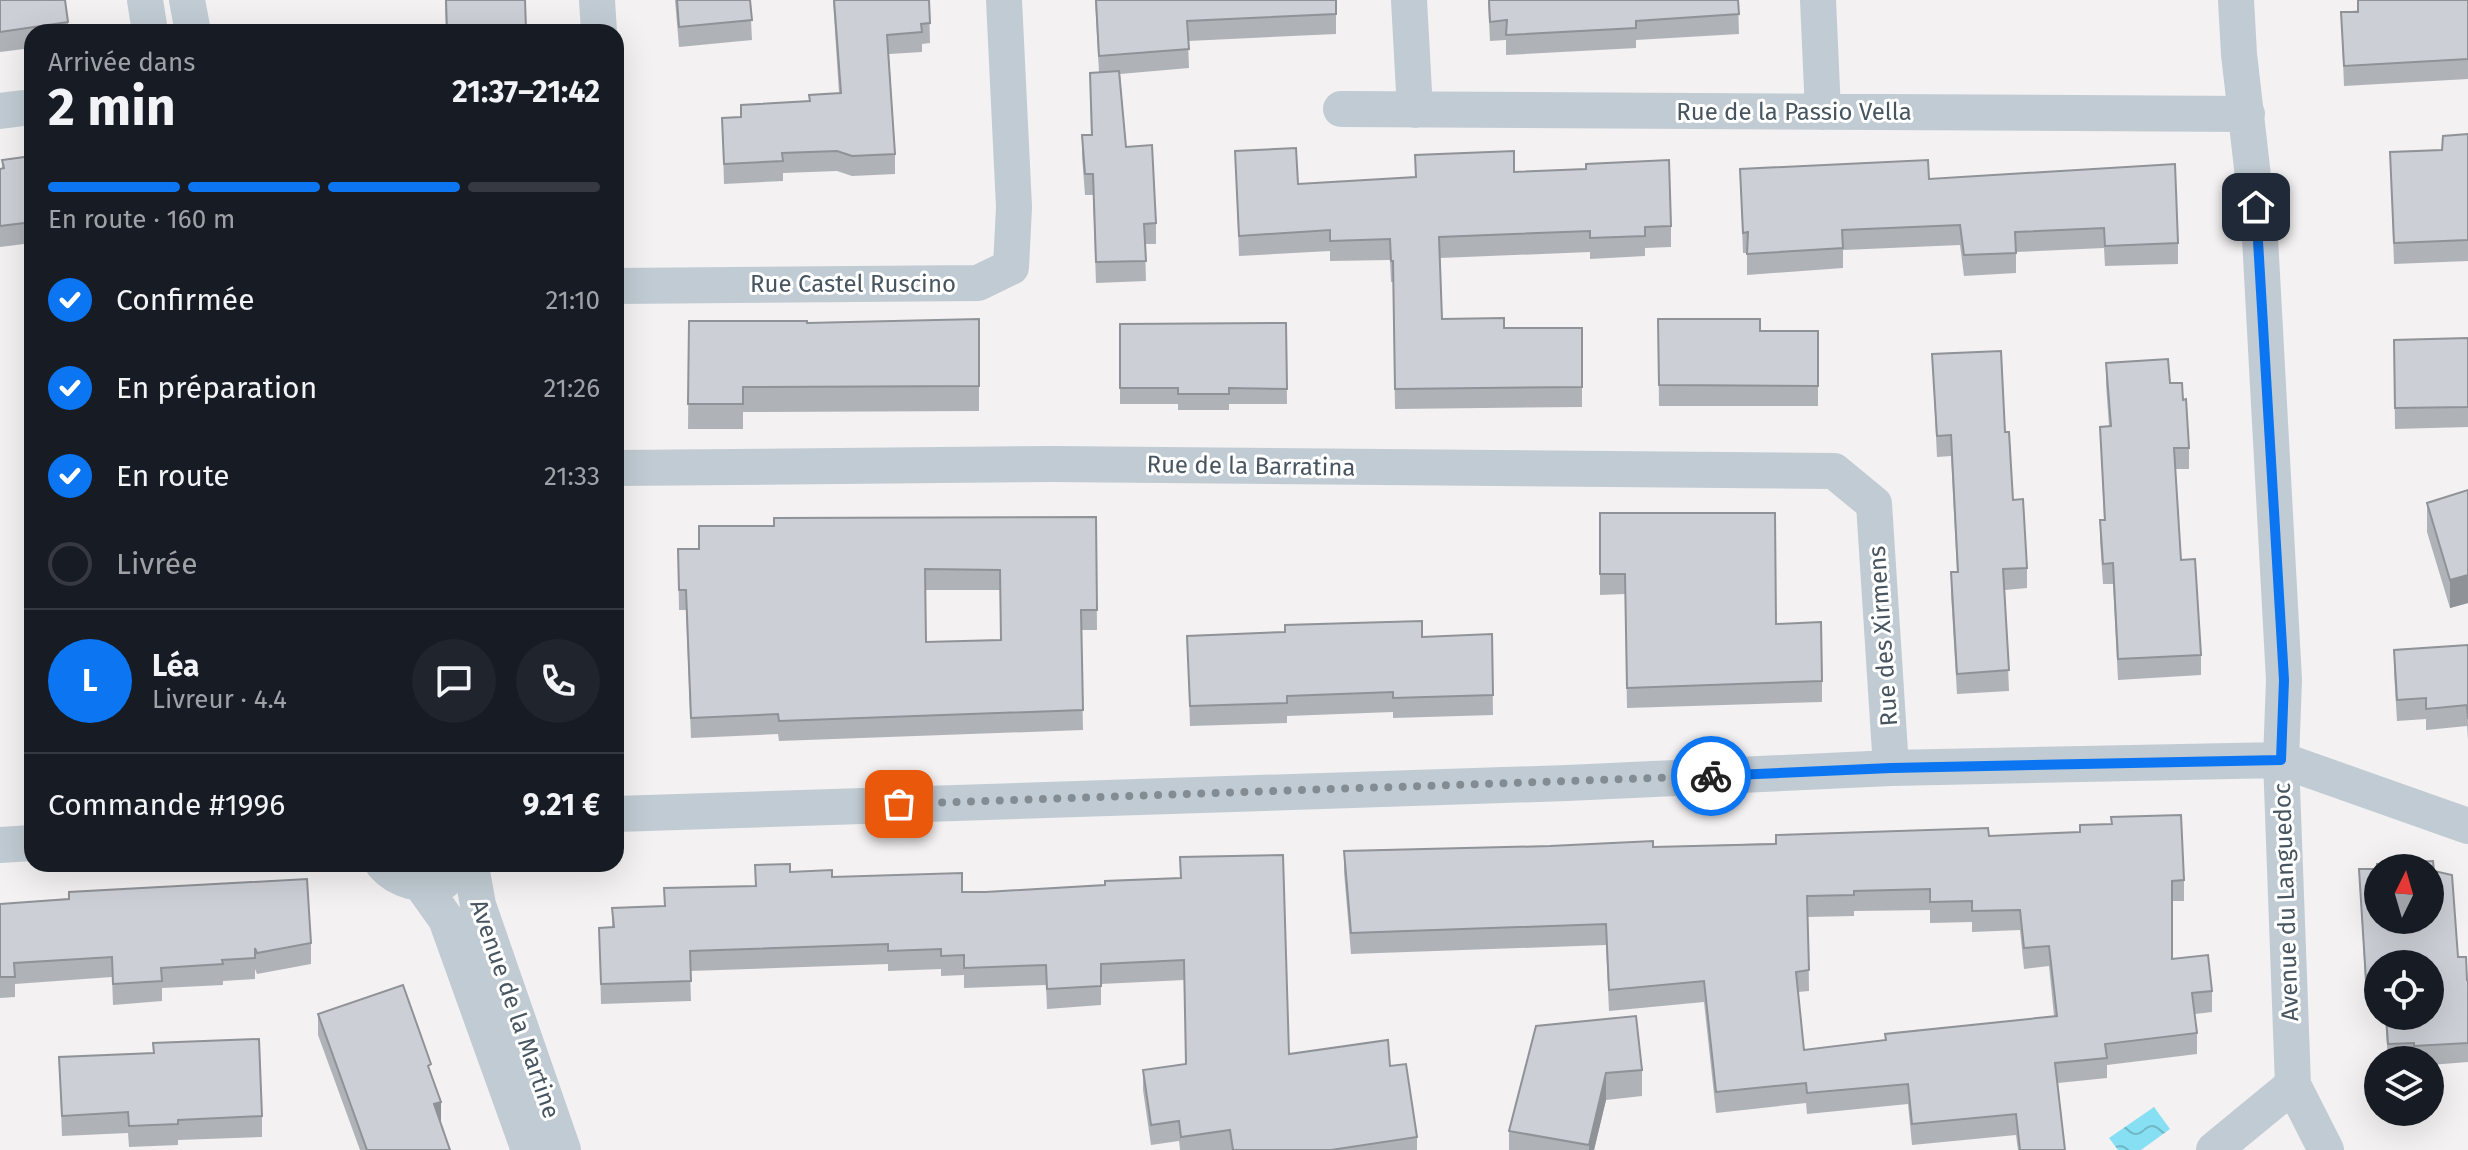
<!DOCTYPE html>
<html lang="fr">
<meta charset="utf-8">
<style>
body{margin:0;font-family:"Fira Sans",sans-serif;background:#20242c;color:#f1f3f6;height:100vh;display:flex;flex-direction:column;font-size:30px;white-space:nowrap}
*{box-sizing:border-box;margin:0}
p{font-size:26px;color:#9ea1a6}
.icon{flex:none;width:44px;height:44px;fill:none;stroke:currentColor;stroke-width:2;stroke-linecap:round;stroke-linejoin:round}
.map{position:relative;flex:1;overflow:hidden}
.drawer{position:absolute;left:24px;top:24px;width:600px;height:848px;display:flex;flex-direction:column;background:#171b24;border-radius:24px;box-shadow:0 8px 32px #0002}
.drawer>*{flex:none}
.needle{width:52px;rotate:5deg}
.buttons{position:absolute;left:2364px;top:854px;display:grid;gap:16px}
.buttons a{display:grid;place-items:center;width:80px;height:80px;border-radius:50%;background:#171b24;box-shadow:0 8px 32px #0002;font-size:40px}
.pin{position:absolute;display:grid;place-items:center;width:68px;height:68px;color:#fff;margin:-34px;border-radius:16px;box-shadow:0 4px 12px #0006}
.courier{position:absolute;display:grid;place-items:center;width:80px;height:80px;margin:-40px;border:6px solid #0c75f2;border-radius:50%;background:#fff;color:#222;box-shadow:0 2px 10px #0007}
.summary em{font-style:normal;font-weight:700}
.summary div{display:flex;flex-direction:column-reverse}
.summary{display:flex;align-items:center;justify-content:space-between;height:136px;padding:0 24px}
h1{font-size:52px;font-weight:700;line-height:60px}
.bar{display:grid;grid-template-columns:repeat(4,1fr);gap:12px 8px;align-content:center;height:96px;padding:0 24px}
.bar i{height:10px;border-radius:6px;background:#363941}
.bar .active{background:#0c75f2}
.bar p{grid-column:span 4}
.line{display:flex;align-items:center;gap:20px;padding:0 24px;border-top:2px solid #363941}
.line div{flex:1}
.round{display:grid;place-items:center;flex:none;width:84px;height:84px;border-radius:42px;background:#20242c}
ol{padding:0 24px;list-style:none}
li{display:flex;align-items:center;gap:24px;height:88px}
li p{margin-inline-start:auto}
li .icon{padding:8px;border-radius:50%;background:#0c75f2;color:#fff;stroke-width:4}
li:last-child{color:#9ea1a6}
li i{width:44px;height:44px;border:4px solid #363941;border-radius:50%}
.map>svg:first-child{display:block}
.water{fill:url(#water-waves)}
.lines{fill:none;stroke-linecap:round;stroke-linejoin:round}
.minor{stroke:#c1cbd3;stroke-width:36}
.wall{fill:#afb3b8;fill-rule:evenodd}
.shaded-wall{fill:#8f9296}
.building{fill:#ccd0d6;stroke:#8f9296;stroke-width:2;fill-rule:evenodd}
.done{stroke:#838c93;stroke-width:8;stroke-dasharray:0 14.4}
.route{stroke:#0c75f2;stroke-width:10}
.labels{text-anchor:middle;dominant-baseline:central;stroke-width:6;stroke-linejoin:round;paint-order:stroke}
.street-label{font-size:24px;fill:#475560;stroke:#fff}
</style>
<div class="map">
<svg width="2468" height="1150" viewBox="0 0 2468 1150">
<defs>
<pattern id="water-waves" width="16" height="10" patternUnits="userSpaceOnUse" patternTransform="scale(2)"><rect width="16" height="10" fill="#87dff3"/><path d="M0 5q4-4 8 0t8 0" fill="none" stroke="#70b8c8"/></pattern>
</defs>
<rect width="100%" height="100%" fill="#f3f1f1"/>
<path class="water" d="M2154 1107 2170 1129 2141 1150H2118L2109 1138Z"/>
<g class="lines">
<path class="minor" d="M145 0 150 32
M187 0 193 32
M597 0 599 32
M1409 0 1415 110
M1818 0 1823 112
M2236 0 2239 54 2260 238 2284 680 2281 760 2293 1085 2326 1150
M1341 109 2247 114
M0 111 32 107
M616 286 978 283 1011 267 1014 207 1004 0
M616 468 1053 464 1834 471 1874 504 1891 768
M616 814 1567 783 1891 768 2281 760 2468 826
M0 845 32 843
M383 864C398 881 422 887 443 882
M471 866 478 905 563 1150
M421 884 446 919 529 1150
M2214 1150 2293 1085"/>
</g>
<path class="wall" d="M0 0 68 22V32H32V48L0 52Z
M445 0H525L526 32H446Z
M675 0H750L752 40 679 47Z
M833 0H929L930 43 922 44V52L889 54 895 154V174L852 176 837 171 783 173V181L724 184 722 118 741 117 839 93Z
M1095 0H1336V34L1188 41 1189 68 1120 74 1126 147 1156 223V244H1145L1146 281 1096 283 1093 195H1085L1082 156V135H1091L1090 73 1099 72Z
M1488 0H1738L1739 34 1636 40V48L1506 55V40L1490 41Z
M2468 0V79L2344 86 2341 12Z
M2468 134V261L2394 264 2390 152 2442 150Z
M1235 151 1298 184 1415 177V155L1514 172 1671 226V247L1645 248V256L1590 259V252L1440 258 1442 319 1504 328H1582V407L1395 409 1393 282H1391L1390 260 1330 261V251L1239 256Z
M32 156V243L0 247V169L2 168V160Z
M1740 169 1929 179 2178 243V264L2105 266 2104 248 2016 252V273L1964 276 1960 245 1843 250V268L1747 275V253H1743Z
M979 319V411L743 412V429H688L689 321 807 323Z
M1658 319 1760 331H1818V406H1659Z
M1286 323 1287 404H1229V410H1178V404H1120V324Z
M2468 338V427L2395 429 2394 340Z
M1932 354 2005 432 2013 500 2027 568V588L2005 590 2009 691 1957 694 1951 593V572H1957L1951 456 1937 457Z
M2106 363 2170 383 2189 448V469H2175L2181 560 2201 655V675L2118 680 2113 584H2103L2100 540V520H2104L2100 427 2109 426 2106 384Z
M2468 490V603L2450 608 2427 532V503Z
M1600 513 1776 624 1822 681V702L1627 708 1625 594 1600 595Z
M1096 517 1097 630H1081L1083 730 779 741 778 734 691 738 686 610H679L678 549H699L774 526ZM925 590H1000L1001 640 926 642Z
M1492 634 1493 715 1393 718V712L1287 716V723L1190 726 1187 636 1422 637Z
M2468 645V740L2467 726 2426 730V719L2397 721 2394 671V650Z
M1989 836 2184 880V901H2172V959L2212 991V1012L2195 1014 2197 1033V1054L2107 1065V1078L2058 1083 2065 1150H2018L2016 1135 1912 1145 1908 1104 1807 1114 1806 1103 1716 1113 1704 1002 1609 1011 1606 945 1351 954 1344 872V851L1653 847ZM1930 910V923L1972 922V932L2020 930 2024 969 2049 966 2054 1016 1885 1034V1040L1804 1050 1798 992 1809 991 1808 917 1854 916V911Z
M2359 869 2434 871 2458 957 2467 980H2468V1062L2430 1065V1060H2388L2385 1016H2430L2378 964V999H2366Z
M790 872 962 892H986L1105 885 1289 1054 1390 1066 1417 1137V1150H1180L1179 1141 1151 1145 1143 1090V1070L1186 1064 1184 980 1101 984V1005L1047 1009 1046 985 964 988V975L941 976V969L888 971V964L690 971 691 1001 601 1004 599 928 612 927V908L664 906V888L755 886Z
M0 904 311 943V964L257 974 255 969V979L223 981V985L162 988V1001L113 1005 112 977 15 984V997L0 998Z
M318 1014 431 1074 440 1122 450 1150H360L318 1035Z
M1536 1026 1642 1070V1096L1606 1100 1594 1150H1509V1131Z
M153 1043 262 1116V1137L178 1140V1145L129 1147 128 1133 62 1136 59 1057 153 1053Z"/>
<path class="shaded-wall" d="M2468 575V603L2450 608V580Z
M1606 1073V1100L1594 1150H1589V1145Z
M441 1102V1122L434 1124V1104Z"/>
<path class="building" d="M0 0H65L68 22 0 32Z
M446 0H525L526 30 509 31V32H447Z
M677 0H750L752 20 679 27Z
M834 0H929L930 23 921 24 922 32 887 35 895 154 852 156 837 151 782 153 783 161 724 164 722 118 741 117V105L810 101 809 95 841 93Z
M1096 0H1336V14L1187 21 1189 49 1099 56Z
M1489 0H1738L1739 14 1636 21V28L1506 35 1507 20 1490 22Z
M2358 0H2468V59L2344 66 2341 12H2358Z
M1119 71 1126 147 1152 145 1156 223 1144 224 1146 261 1096 262 1093 174H1085L1082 135H1092L1090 73Z
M2468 134V240L2394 243 2390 152 2442 150 2443 136Z
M1296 148 1298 184 1416 177 1415 155 1514 151V172L1586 169V164L1669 160 1671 226 1645 227V236L1590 238V231L1439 237 1442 319 1504 318V328H1582V387L1395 389 1393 261H1391L1390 239 1330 241V230L1239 236 1235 151Z
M32 156V222L0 226V169L4 168 2 160Z
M1928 160 1929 179 2175 164 2178 243 2105 246 2104 228 2015 232 2016 253 1964 255 1960 225 1842 230 1843 248 1747 254 1748 232 1743 233 1740 169Z
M979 319V386L743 387V404H688L689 321H807V323Z
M1658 319H1760V331H1818V386L1659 385Z
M1286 323 1287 389 1229 388V394H1178V388H1120V324Z
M2468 338V407L2395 408 2394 340Z
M2001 351 2005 432H2009L2013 500 2023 499 2027 568 2003 569 2009 670 1957 674 1951 572H1958L1951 435 1937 436 1932 354Z
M2168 359 2170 383H2182L2183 400 2186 399 2189 448H2174L2181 560 2195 559 2201 655 2118 659 2113 563 2103 564 2100 520H2105L2100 427 2111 426 2106 363Z
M2468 490V575L2450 580 2427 503Z
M1600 513H1775L1776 624 1821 622 1822 681 1627 688 1625 574H1600Z
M1096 517 1097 610H1081L1083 710 779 721 778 714 691 718 686 590H679L678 549H699V526H774V518ZM925 569 1000 570 1001 640 926 642Z
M1422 621V637L1492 634 1493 695 1393 698V692L1287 696V703L1190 706 1187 636 1285 632V625Z
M2468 645V719L2467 705 2426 709V698L2397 700 2394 650Z
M2181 815 2184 880 2172 881V959L2208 955 2212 991 2192 993 2197 1033 2105 1044 2107 1058 2055 1063 2065 1150H2020L2016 1114 1912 1124 1908 1084 1807 1093 1806 1083 1716 1092 1704 981 1609 990 1606 924 1351 933 1344 851 1550 846 1653 841V847L1776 844V835L1988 828 1989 836 2080 832V825L2112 824 2111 817ZM1930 889V902L1972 901V911L2020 910 2024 948 2049 946 2057 1016 1885 1034 1886 1040 1804 1050 1796 972 1809 970 1807 896 1854 895V891Z
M1283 855 1289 1054 1388 1040 1390 1066 1406 1064 1417 1137 1331 1150H1233L1230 1130 1181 1137 1179 1121 1151 1125 1143 1070 1186 1064 1184 960 1101 964V986L1047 989 1046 965 964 968V955L941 956V949L888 951V944L690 951 691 981 601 984 599 928 614 927 612 908 665 906 664 888 756 886 755 865 790 864V872L832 870V877L962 873V892H986L1105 885V881L1181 878 1180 857Z
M2433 861 2434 871 2452 875 2458 957H2466L2467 980H2468V1043L2414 1046V1043L2388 1044 2386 1016H2430V964H2378V980H2366L2359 869H2377V864ZM2378 868H2430V920H2378Z
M307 879 311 943 257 953 255 948V958L222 960 223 964 161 968 162 981 113 984 112 957 14 963 15 977H0V904L69 899V892Z
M403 985 431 1064 428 1066 441 1102 434 1104 450 1150H367L318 1014Z
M1636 1016 1642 1070 1606 1073 1589 1145 1509 1131 1536 1026Z
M259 1039 262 1116 178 1120V1124L129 1126 128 1112 62 1116 59 1057 154 1053 153 1043Z"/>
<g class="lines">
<path class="done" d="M899 804 1711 776"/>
<path class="route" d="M1711 776 1891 768 2281 760 2284 680 2256 207"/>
</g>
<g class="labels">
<g class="street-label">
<text x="1794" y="112">Rue de la Passio Vella</text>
<text x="853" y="284">Rue Castel Ruscino</text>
<text transform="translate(1251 466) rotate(1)">Rue de la Barratina</text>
<text transform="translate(1883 636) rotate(-94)">Rue des Xirmens</text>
<text transform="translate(2286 902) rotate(-92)">Avenue du Languedoc</text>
<text transform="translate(515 1009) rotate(71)">Avenue de la Martine</text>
</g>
</g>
</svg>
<div class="buttons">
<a><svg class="needle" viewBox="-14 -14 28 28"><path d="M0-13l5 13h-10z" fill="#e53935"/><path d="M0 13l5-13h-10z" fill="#9ea1a6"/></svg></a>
<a><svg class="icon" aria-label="locate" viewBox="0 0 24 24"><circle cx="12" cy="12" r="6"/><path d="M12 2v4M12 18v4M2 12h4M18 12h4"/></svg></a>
<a><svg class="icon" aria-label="layers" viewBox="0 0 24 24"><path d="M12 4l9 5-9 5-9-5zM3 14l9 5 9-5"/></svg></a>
</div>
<div class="pin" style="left:899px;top:804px;background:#ea580c"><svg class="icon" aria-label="bag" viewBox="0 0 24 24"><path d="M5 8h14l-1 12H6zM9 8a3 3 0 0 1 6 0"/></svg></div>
<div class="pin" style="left:2256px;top:207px;background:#1f2937"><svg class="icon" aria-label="home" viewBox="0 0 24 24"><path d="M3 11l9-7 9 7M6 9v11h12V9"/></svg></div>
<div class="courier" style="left:1711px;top:776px"><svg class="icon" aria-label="bike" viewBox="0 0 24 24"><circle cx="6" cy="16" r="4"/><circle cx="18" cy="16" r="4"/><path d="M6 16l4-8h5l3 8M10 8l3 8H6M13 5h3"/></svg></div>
<section class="drawer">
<div class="summary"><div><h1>2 min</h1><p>Arrivée dans</p></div><em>21:37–21:42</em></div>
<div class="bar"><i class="active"></i><i class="active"></i><i class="active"></i><i></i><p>En route · 160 m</p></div>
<ol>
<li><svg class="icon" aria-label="check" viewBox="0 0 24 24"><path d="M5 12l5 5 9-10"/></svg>Confirmée<p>21:10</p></li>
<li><svg class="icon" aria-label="check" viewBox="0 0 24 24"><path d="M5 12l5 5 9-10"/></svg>En préparation<p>21:26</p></li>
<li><svg class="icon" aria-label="check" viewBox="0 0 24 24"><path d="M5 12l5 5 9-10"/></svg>En route<p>21:33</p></li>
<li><i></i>Livrée</li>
</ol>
<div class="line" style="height:144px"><b class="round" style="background:#0c75f2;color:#fff">L</b><div><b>Léa</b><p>Livreur · 4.4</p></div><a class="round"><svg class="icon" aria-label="chat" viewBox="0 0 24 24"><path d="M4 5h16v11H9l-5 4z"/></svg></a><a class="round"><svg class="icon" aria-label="phone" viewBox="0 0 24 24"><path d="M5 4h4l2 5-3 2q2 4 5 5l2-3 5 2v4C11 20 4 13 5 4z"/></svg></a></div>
<div class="line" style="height:104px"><div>Commande #1996</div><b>9.21 €</b></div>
</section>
</div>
